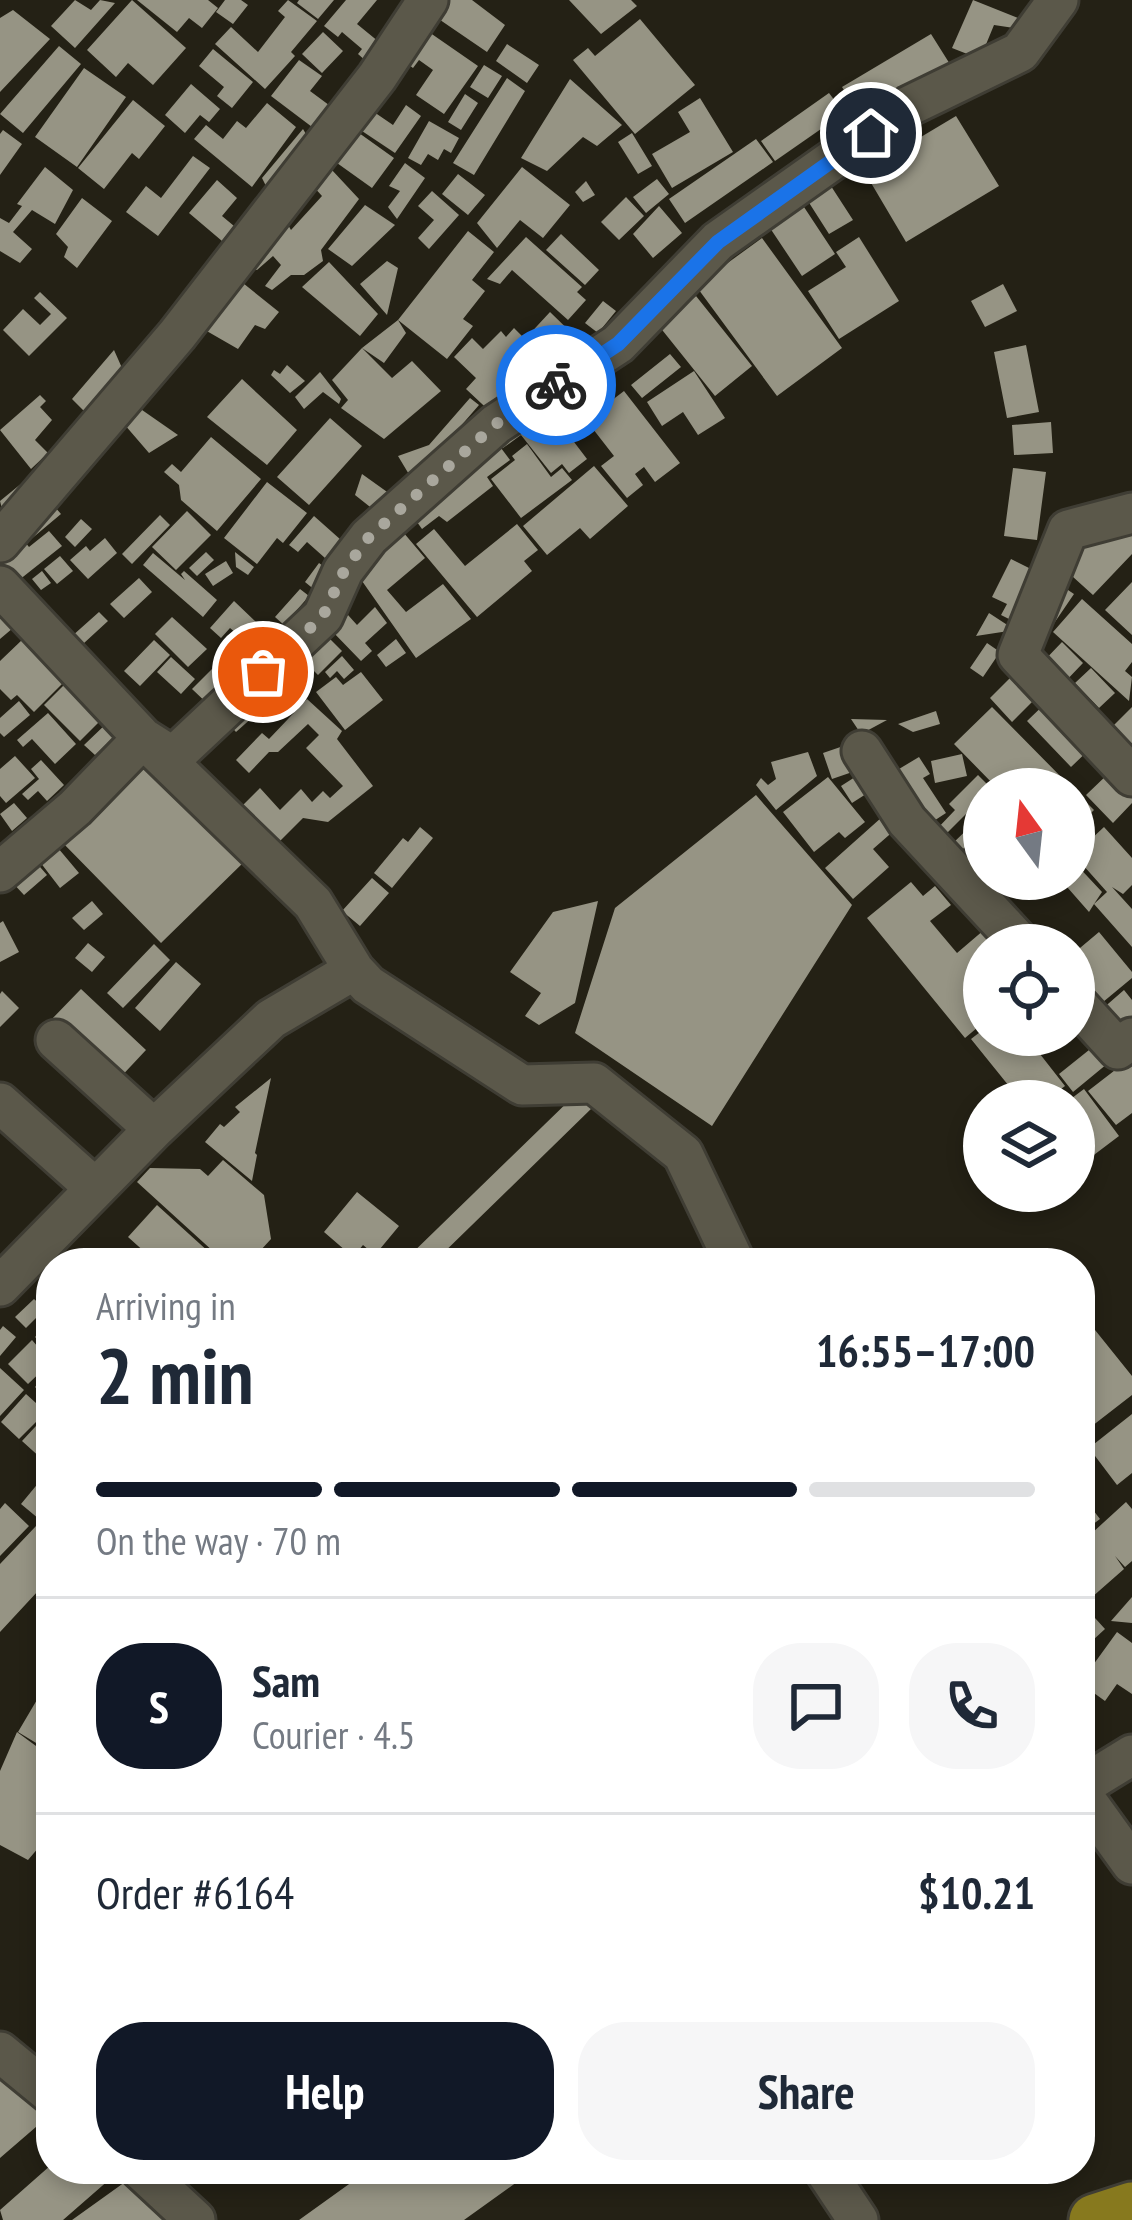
<!DOCTYPE html>
<meta charset="utf-8">
<style>
body{margin:0;font-family:"PT Sans Narrow",sans-serif;background:#f6f6f7;color:#1f2937;height:100vh;display:flex;flex-direction:column;font-size:45px;white-space:nowrap}
*{box-sizing:border-box;margin:0}
p{font-size:39px;color:#747a83}
.icon{flex:none;width:66px;height:66px;fill:none;stroke:currentColor;stroke-width:2;stroke-linecap:round;stroke-linejoin:round}
.map{position:relative;flex:1;overflow:hidden}
.side{position:absolute;left:36px;top:1248px;width:1059px;height:936px;display:flex;flex-direction:column;background:#fff;border-radius:48px;box-shadow:0 6px 18px #0003}
.side>*{flex:none}
.needle{width:78px;rotate:345deg}
.fabs{position:absolute;left:963px;top:768px;display:grid;gap:24px}
.fabs a{display:grid;place-items:center;width:132px;height:132px;border-radius:50%;background:#fff;box-shadow:0 6px 18px #0003;font-size:60px}
.pin{position:absolute;display:grid;place-items:center;width:102px;height:102px;color:#fff;margin:-51px;border:6px solid #fff;border-radius:50%;box-shadow:0 3px 12px #0007}
.courier{position:absolute;display:grid;place-items:center;width:120px;height:120px;margin:-60px;border:9px solid #1a73e8;border-radius:50%;background:#fff;color:#222;box-shadow:0 3px 15px #0007}
.head em{font-style:normal;font-weight:700}
.head div{display:flex;flex-direction:column-reverse}
.head{display:flex;align-items:center;justify-content:space-between;height:204px;padding:0 60px}
h1{font-size:78px;font-weight:700;line-height:90px}
.bar{display:grid;grid-template-columns:repeat(4,1fr);gap:18px 12px;align-content:center;height:144px;padding:0 60px}
.bar i{height:15px;border-radius:9px;background:#e0e1e3}
.bar .selected{background:#111827}
.bar p{grid-column:span 4}
.line{display:flex;align-items:center;gap:30px;padding:0 60px;border-top:3px solid #e0e1e3}
.line div{flex:1}
.round{display:grid;place-items:center;flex:none;width:126px;height:126px;border-radius:48px;background:#f6f6f7}
.cta{display:flex;gap:24px;margin-top:auto;padding:24px 60px}
.cta a{flex:1;height:138px;border-radius:48px;background:#111827;color:#fff;font-size:48px;font-weight:700;line-height:138px;text-align:center}
.cta a+a{background:#f6f6f7;color:#1f2937}
.map>svg:first-child{display:block}
.building{fill:#969484}
.lines{fill:none;stroke-linecap:round;stroke-linejoin:round}
.minor-casing{stroke:#3f3d34;stroke-width:45}
.major-casing{stroke:#3f3d34;stroke-width:57}
.minor{stroke:#5b584a;stroke-width:39}
.major{stroke:#87791e;stroke-width:51}
.done{stroke:#a9a79d;stroke-width:12;stroke-dasharray:0 21.6}
.route{stroke:#1a73e8;stroke-width:15}
</style>
<div class="map">
<svg width="1132" height="2220" viewBox="0 0 1132 2220">
<rect width="100%" height="100%" fill="#242115"/>
<path class="building" d="M75 0 91 10 100 0 115 3 75 48 51 26Z
M132 0 186 48 153 85 128 63 116 77 87 50Z
M137 0H208L218 8 202 28 189 18 177 32Z
M225 0H241L248 5 233 24 216 12Z
M288 0 317 21 291 52 295 56 265 89 215 44 231 27 258 52 285 17 278 11Z
M299 0H334L318 19 297 3Z
M346 0H377L357 24 390 51 375 69 358 54 362 49 342 32 338 37 324 26Z
M434 0H472L505 25 487 52 427 11Z
M569 0H631L637 6 601 34Z
M973 0 1018 18 1014 28 994 25 980 59 952 48Z
M13 10 50 39 0 92V18Z
M640 19 695 85 635 134 573 60 588 48 595 56Z
M426 30 478 66 444 114 416 95 433 70 419 60 413 68 404 61Z
M323 32 343 51 322 73 302 54Z
M931 34 953 69 864 122 842 87Z
M507 44 539 65 527 83 496 61Z
M59 46 81 64 23 133 0 114Z
M213 49 253 82 232 108 217 96 224 87 199 66Z
M299 60 322 76 310 91 337 111 320 133 271 96Z
M484 65 502 76 488 98 470 87Z
M84 68 126 97 77 167 35 137Z
M507 78 525 91 474 175 453 163Z
M570 79 622 125 597 146 583 137 547 171 521 158Z
M191 84 220 109 209 122 200 115 185 133 165 115Z
M829 93 844 113 775 161 761 141Z
M465 94 478 103 461 130 448 122Z
M700 98 733 152 672 188 652 154 690 132 678 112Z
M133 100 165 126 139 159 132 153 104 189 78 168Z
M267 103 296 127 252 187 194 139 206 125 223 139 237 121 246 128Z
M406 105 421 116 395 153 362 131 374 112 393 125Z
M956 116 999 186 906 242 864 171Z
M429 121 459 138 451 153 444 149 438 160 428 154 421 165 408 158Z
M303 129 316 151 273 200 262 178Z
M3 130 22 144 0 175V134Z
M359 133 394 158 372 188 337 163Z
M632 133 652 166 638 174 618 142Z
M756 139 773 162 685 223 669 199Z
M193 156 210 168 158 236 126 212 146 186 161 198Z
M405 163 425 178 397 219 388 207 400 191 389 186Z
M45 167 73 190 55 224 32 210 13 232 32 249 20 263 0 251V218L9 223 22 206 17 204Z
M522 167 570 205 543 238 520 220 497 248 477 223Z
M331 169 359 199 321 250 323 261 304 275H291L272 290 265 286 281 265 273 256 257 270 246 267 287 223 291 230 322 196 313 186Z
M458 174 485 195 468 215 442 194Z
M657 179 669 194 646 213 633 197Z
M217 180 237 198 222 216 234 226 222 241 189 213Z
M586 181 595 195 583 202 575 192Z
M829 183 853 220 829 234 806 198Z
M432 191 459 215 429 249 418 238 434 220 418 206Z
M626 197 644 216 619 240 601 222Z
M82 198 112 221 77 268 64 257 68 247 56 234Z
M802 204 835 254 802 276 768 225Z
M365 205 395 225 352 266 328 249Z
M659 206 682 233 653 258 633 234Z
M468 231 494 252 472 280 485 291 463 319 473 326 447 359 398 320Z
M561 234 599 270 585 285 546 250Z
M526 237 582 287 577 292 586 300 568 320 512 270 500 284 487 279Z
M859 237 899 301 839 339 808 291 846 267 836 252Z
M762 238 842 348 777 396 696 286Z
M387 261 398 268 387 315 360 284Z
M329 262 378 314 360 336 302 287Z
M238 279 279 312 265 329 255 325 238 349 198 326Z
M1003 284 1017 311 985 327 971 301Z
M40 292 67 318 29 356 3 330 23 309 40 325 51 314 34 298Z
M696 296 752 366 715 396 659 326Z
M603 301 616 311 598 333 585 323Z
M550 312 583 344 552 377 544 369 497 418 466 389 476 378 454 357 472 338 483 349 501 331 506 337 514 328 525 339Z
M398 320 406 333 384 363 362 348 392 378 412 361 441 391 384 439 341 408 348 400 332 380 362 348Z
M1026 345 1039 412 1007 418 994 352Z
M114 350 122 368 86 413 72 399Z
M670 354 681 367 642 398 631 385Z
M287 365 305 381 290 393 271 375 274 370 280 374Z
M694 371 725 418 698 435 683 412 662 426 647 402Z
M320 372 341 399 339 404 323 392 304 409 295 397Z
M242 379 297 430 267 465 207 417Z
M624 391 680 463 655 482 644 467 635 474 643 485 627 498 601 466 614 456 586 420Z
M553 392 582 429 571 438 587 459 569 473 562 464 551 473 521 435 503 448 496 438Z
M40 395 46 401 40 407 52 420 35 440 48 453 31 469 0 430Z
M470 398 479 405 413 481 398 456 429 445Z
M132 403 178 435 149 453 118 417Z
M330 418 362 446 309 505 277 477Z
M1051 422 1053 453 1014 455 1012 425Z
M211 437 261 479 217 531 181 500 179 485 164 472 172 464 181 472Z
M495 440 510 460 487 477 493 486 447 522 439 516 422 529 407 508Z
M527 444 551 477 562 468 572 480 521 518 491 479 515 460 512 456Z
M594 466 628 506 590 539 580 528 547 555 523 526Z
M1013 468 1046 472 1037 540 1004 536Z
M362 474 397 499 379 514 355 495Z
M267 482 307 513 283 543 277 538 257 564 224 538Z
M22 483 28 491 3 513 0 501Z
M48 499 61 514 30 540 17 525Z
M187 511 211 535 176 570 152 547Z
M160 515 170 525 132 564 122 554Z
M314 516 341 540 325 558 307 542 298 552 289 545Z
M81 519 92 529 75 547 65 537Z
M392 519 425 558 387 590 406 612 443 584 471 619 416 658 355 571Z
M1132 520V554L1093 595 1062 567 1069 541Z
M517 524 538 550 524 561 532 571 477 617 416 544 434 529 465 566Z
M49 531 62 546 14 584 0 567V546L17 532 29 547Z
M105 538 117 553 88 579 70 560 86 546 90 551Z
M206 552 214 560 197 576 189 568Z
M235 552 254 567 248 575 236 567Z
M153 553 185 580 181 574 184 571 217 600 203 617 143 565Z
M60 556 73 571 57 584 44 569Z
M1011 559 1043 575 1019 624 1001 615 1007 604 992 597Z
M226 561 233 573 213 586 205 574Z
M319 563 331 572 316 591 305 582Z
M42 571 51 583 41 590 32 579Z
M139 578 152 592 124 618 110 604Z
M1132 582V635L1105 610Z
M1059 584 1074 594 1044 638Z
M300 589 309 596 284 625 275 617Z
M1082 599 1132 644V662L1125 671 1132 677 1129 701 1053 632Z
M234 601 257 623 242 638 230 628 221 638 210 628Z
M375 607 387 623 365 643 372 651 361 661 331 630 348 615 357 625Z
M99 612 108 621 71 655 62 645Z
M0 613 13 628 0 639Z
M989 613 1015 630 976 636Z
M172 617 207 649 188 667 155 634Z
M269 621 283 632 266 652 252 641Z
M322 631 342 651 318 675 306 663 299 670 291 663Z
M23 639 65 681 34 712 17 695 11 700 0 689V661Z
M396 639 406 653 386 667 377 655Z
M154 640 170 655 140 686 124 671Z
M1062 642 1083 663 1061 686 1040 665Z
M987 643 1000 652 983 677 970 668Z
M342 656 354 670 344 679 337 671 330 678 325 672Z
M171 657 195 679 181 694 157 672Z
M215 666 234 685 211 707 192 689Z
M1091 668 1115 693 1099 708 1075 683Z
M361 672 383 700 345 730 316 692 336 677 343 685Z
M285 674 305 692 293 705 283 696 261 720 254 716 236 732 226 721Z
M1014 674 1037 697 1012 722 990 698Z
M68 681 104 717 80 741 44 705Z
M1051 698 1095 744 1071 767 1027 721Z
M307 699 342 731 337 739 373 786 328 822 303 818 278 843 242 806 260 788 280 810 301 789 312 802 323 791 330 798 343 786 306 748 319 735 308 724 278 752H269L249 773 236 760 262 733 269 739Z
M19 701 30 715 4 737 0 733V718Z
M992 707 1073 789H994L996 787 954 744Z
M1132 707V744L1113 726Z
M936 711 940 724 913 732 898 724Z
M48 713 76 744 55 764 32 739 23 747 17 740Z
M851 719 887 720 861 734Z
M108 722 118 733 95 755 84 745Z
M855 742 864 768 832 779 823 753Z
M808 752 817 776 776 810 756 785 761 778 768 785 776 779 771 762Z
M962 754 967 776 935 783 931 761Z
M142 755 246 860 161 943 58 838Z
M15 756 35 778 6 803 0 796V769Z
M919 757 930 774 923 778 946 813 923 828 889 775Z
M41 760 64 785 47 801 38 791 28 800 22 794 39 779 31 769Z
M866 770 877 787 852 803 841 786Z
M1109 773 1132 796V803L1113 823 1086 795Z
M978 775 992 789H984V814L975 805 943 837 936 830 955 810 949 804Z
M828 777 865 822 845 838 839 832 814 852 783 812Z
M1074 790 1094 810 1074 830Z
M756 795 852 905 712 1126 575 1033 615 908Z
M14 803 27 818 12 831 0 814Z
M891 809 904 822 873 849 889 867 853 899 825 868Z
M982 815 984 828 958 854 950 846Z
M420 827 433 838 392 888 374 873 403 838 408 842Z
M1104 827 1132 858V885L1123 894 1112 887 1132 909V947L1094 904 1089 912 1060 879H1074V862L1102 892 1094 904 1107 892 1074 855Z
M984 842V854L974 863 968 857Z
M58 848 79 873 60 888 40 862Z
M34 860 47 875 24 895 11 881Z
M372 878 389 893 360 926 342 911Z
M999 879H1024L1000 902 988 890Z
M911 882 923 896 935 886 951 905 930 921 957 953 991 924 1008 945H984V1022L965 1038 867 918Z
M92 901 103 914 84 930 72 918Z
M598 901 575 1003 539 1025 525 1016 541 993 510 972 553 912Z
M3 921 19 952 0 962V923Z
M1099 932 1132 972V978L1097 1007 1074 980V953Z
M88 943 105 957 92 972 75 958Z
M154 944 170 960 123 1008 107 993Z
M176 962 201 984 160 1031 135 1008Z
M81 989 146 1050 116 1082 50 1021Z
M1124 990 1132 1000V1028L1123 1036 1101 1010Z
M2 991 19 1008 0 1027V994Z
M984 1029V1035H1024L1027 1039 1015 1051 1029 1040 1065 1086 1045 1101H1021L971 1039Z
M1099 1042 1113 1059 1073 1092 1059 1074Z
M1132 1057V1113L1116 1125 1088 1091Z
M271 1078 255 1153 257 1155 252 1181 205 1142 220 1124 224 1127 240 1112 235 1107Z
M1084 1089 1119 1136 1074 1170V1101H1068Z
M578 1092 593 1107 433 1263H402Z
M223 1160 264 1195 271 1239 249 1263H226L137 1182 150 1168 200 1169 208 1176Z
M1008 1191H1045L1021 1209Z
M357 1192 399 1226 375 1255 363 1245 353 1257 324 1232Z
M157 1205 221 1263H157L128 1237Z
M34 1299 45 1309 26 1328 15 1317Z
M1087 1320 1132 1376V1395L1083 1433 1080 1325Z
M46 1325 51 1330V1353L35 1337Z
M3 1326 16 1337 0 1356V1330Z
M32 1340 51 1362 28 1384 8 1364Z
M0 1368 24 1390 0 1416Z
M51 1369V1395L47 1399 35 1387Z
M26 1394 46 1412 19 1439 1 1422Z
M49 1412 51 1452 43 1460 22 1441Z
M1132 1414V1473L1117 1485 1089 1448Z
M40 1481 51 1490V1529L21 1504Z
M1080 1493 1100 1519 1080 1534Z
M1126 1502 1132 1509V1561L1125 1567 1115 1556 1124 1569 1091 1598 1080 1585V1544Z
M5 1503 29 1526 0 1556V1509Z
M36 1526 51 1541V1577L0 1632V1564Z
M1132 1597V1623L1111 1621Z
M1085 1607 1105 1629 1080 1652V1611Z
M1117 1632 1132 1643V1694L1117 1684 1105 1701 1080 1683Z
M51 1676V1752L18 1732Z
M17 1732 51 1757V1833L28 1860 0 1845V1771Z
M0 2078 51 2114 0 2158Z
M51 2165V2169H101L110 2179 63 2220H3L0 2210Z
M370 2169H535L464 2220H299Z
M132 2177 163 2220H72Z"/>
<g class="lines">
<g class="minor-casing">
<path id="minor" d="M1132 513 1068 530 1018 655 1132 776
M0 542 177 335 377 77 428 0
M0 586 143 738 313 903 354 970 368 985 522 1085 594 1083 683 1154 735 1263
M862 751 907 821 1022 945
M0 872 75 808 143 738 173 757 323 616 343 571 369 537 496 424 618 344 718 241 909 106 1020 52 1058 0
M1074 1001 1118 1049 1132 1038
M56 1040 154 1129
M0 1103 95 1188
M0 1286 154 1129 271 1019 354 970
M1080 1787 1132 1755
M1080 1792 1132 1864
M0 2052 51 2094
M140 2169 195 2220
M824 2169 858 2220"/>
</g>
<g class="major-casing">
<path id="major" d="M1095 2220 1132 2208"/>
</g>
<use href="#minor" class="minor"/>
<use href="#major" class="major"/>
</g>
<g class="lines">
<path class="done" d="M263 672 323 616 344 571 369 537 496 424 556 385"/>
<path class="route" d="M556 385 618 344 718 242 871 133"/>
</g>
</svg>
<div class="fabs">
<a><svg class="needle" viewBox="-14 -14 28 28"><path d="M0-13l5 13h-10z" fill="#e53935"/><path d="M0 13l5-13h-10z" fill="#747a83"/></svg></a>
<a><svg class="icon" aria-label="locate" viewBox="0 0 24 24"><circle cx="12" cy="12" r="6"/><path d="M12 2v4M12 18v4M2 12h4M18 12h4"/></svg></a>
<a><svg class="icon" aria-label="layers" viewBox="0 0 24 24"><path d="M12 4l9 5-9 5-9-5zM3 14l9 5 9-5"/></svg></a>
</div>
<div class="pin" style="left:263px;top:672px;background:#ea580c"><svg class="icon" aria-label="bag" viewBox="0 0 24 24"><path d="M5 8h14l-1 12H6zM9 8a3 3 0 0 1 6 0"/></svg></div>
<div class="pin" style="left:871px;top:133px;background:#1f2937"><svg class="icon" aria-label="home" viewBox="0 0 24 24"><path d="M3 11l9-7 9 7M6 9v11h12V9"/></svg></div>
<div class="courier" style="left:556px;top:385px"><svg class="icon" aria-label="bike" viewBox="0 0 24 24"><circle cx="6" cy="16" r="4"/><circle cx="18" cy="16" r="4"/><path d="M6 16l4-8h5l3 8M10 8l3 8H6M13 5h3"/></svg></div>
<section class="side">
<div class="head"><div><h1>2 min</h1><p>Arriving in</p></div><em>16:55–17:00</em></div>
<div class="bar"><i class="selected"></i><i class="selected"></i><i class="selected"></i><i></i><p>On the way · 70 m</p></div>
<div class="line" style="height:216px"><b class="round" style="background:#111827;color:#fff">S</b><div><b>Sam</b><p>Courier · 4.5</p></div><a class="round"><svg class="icon" aria-label="chat" viewBox="0 0 24 24"><path d="M4 5h16v11H9l-5 4z"/></svg></a><a class="round"><svg class="icon" aria-label="phone" viewBox="0 0 24 24"><path d="M5 4h4l2 5-3 2q2 4 5 5l2-3 5 2v4C11 20 4 13 5 4z"/></svg></a></div>
<div class="line" style="height:156px"><div>Order #6164</div><b>$10.21</b></div>
<div class="cta"><a>Help</a><a>Share</a></div>
</section>
</div>
